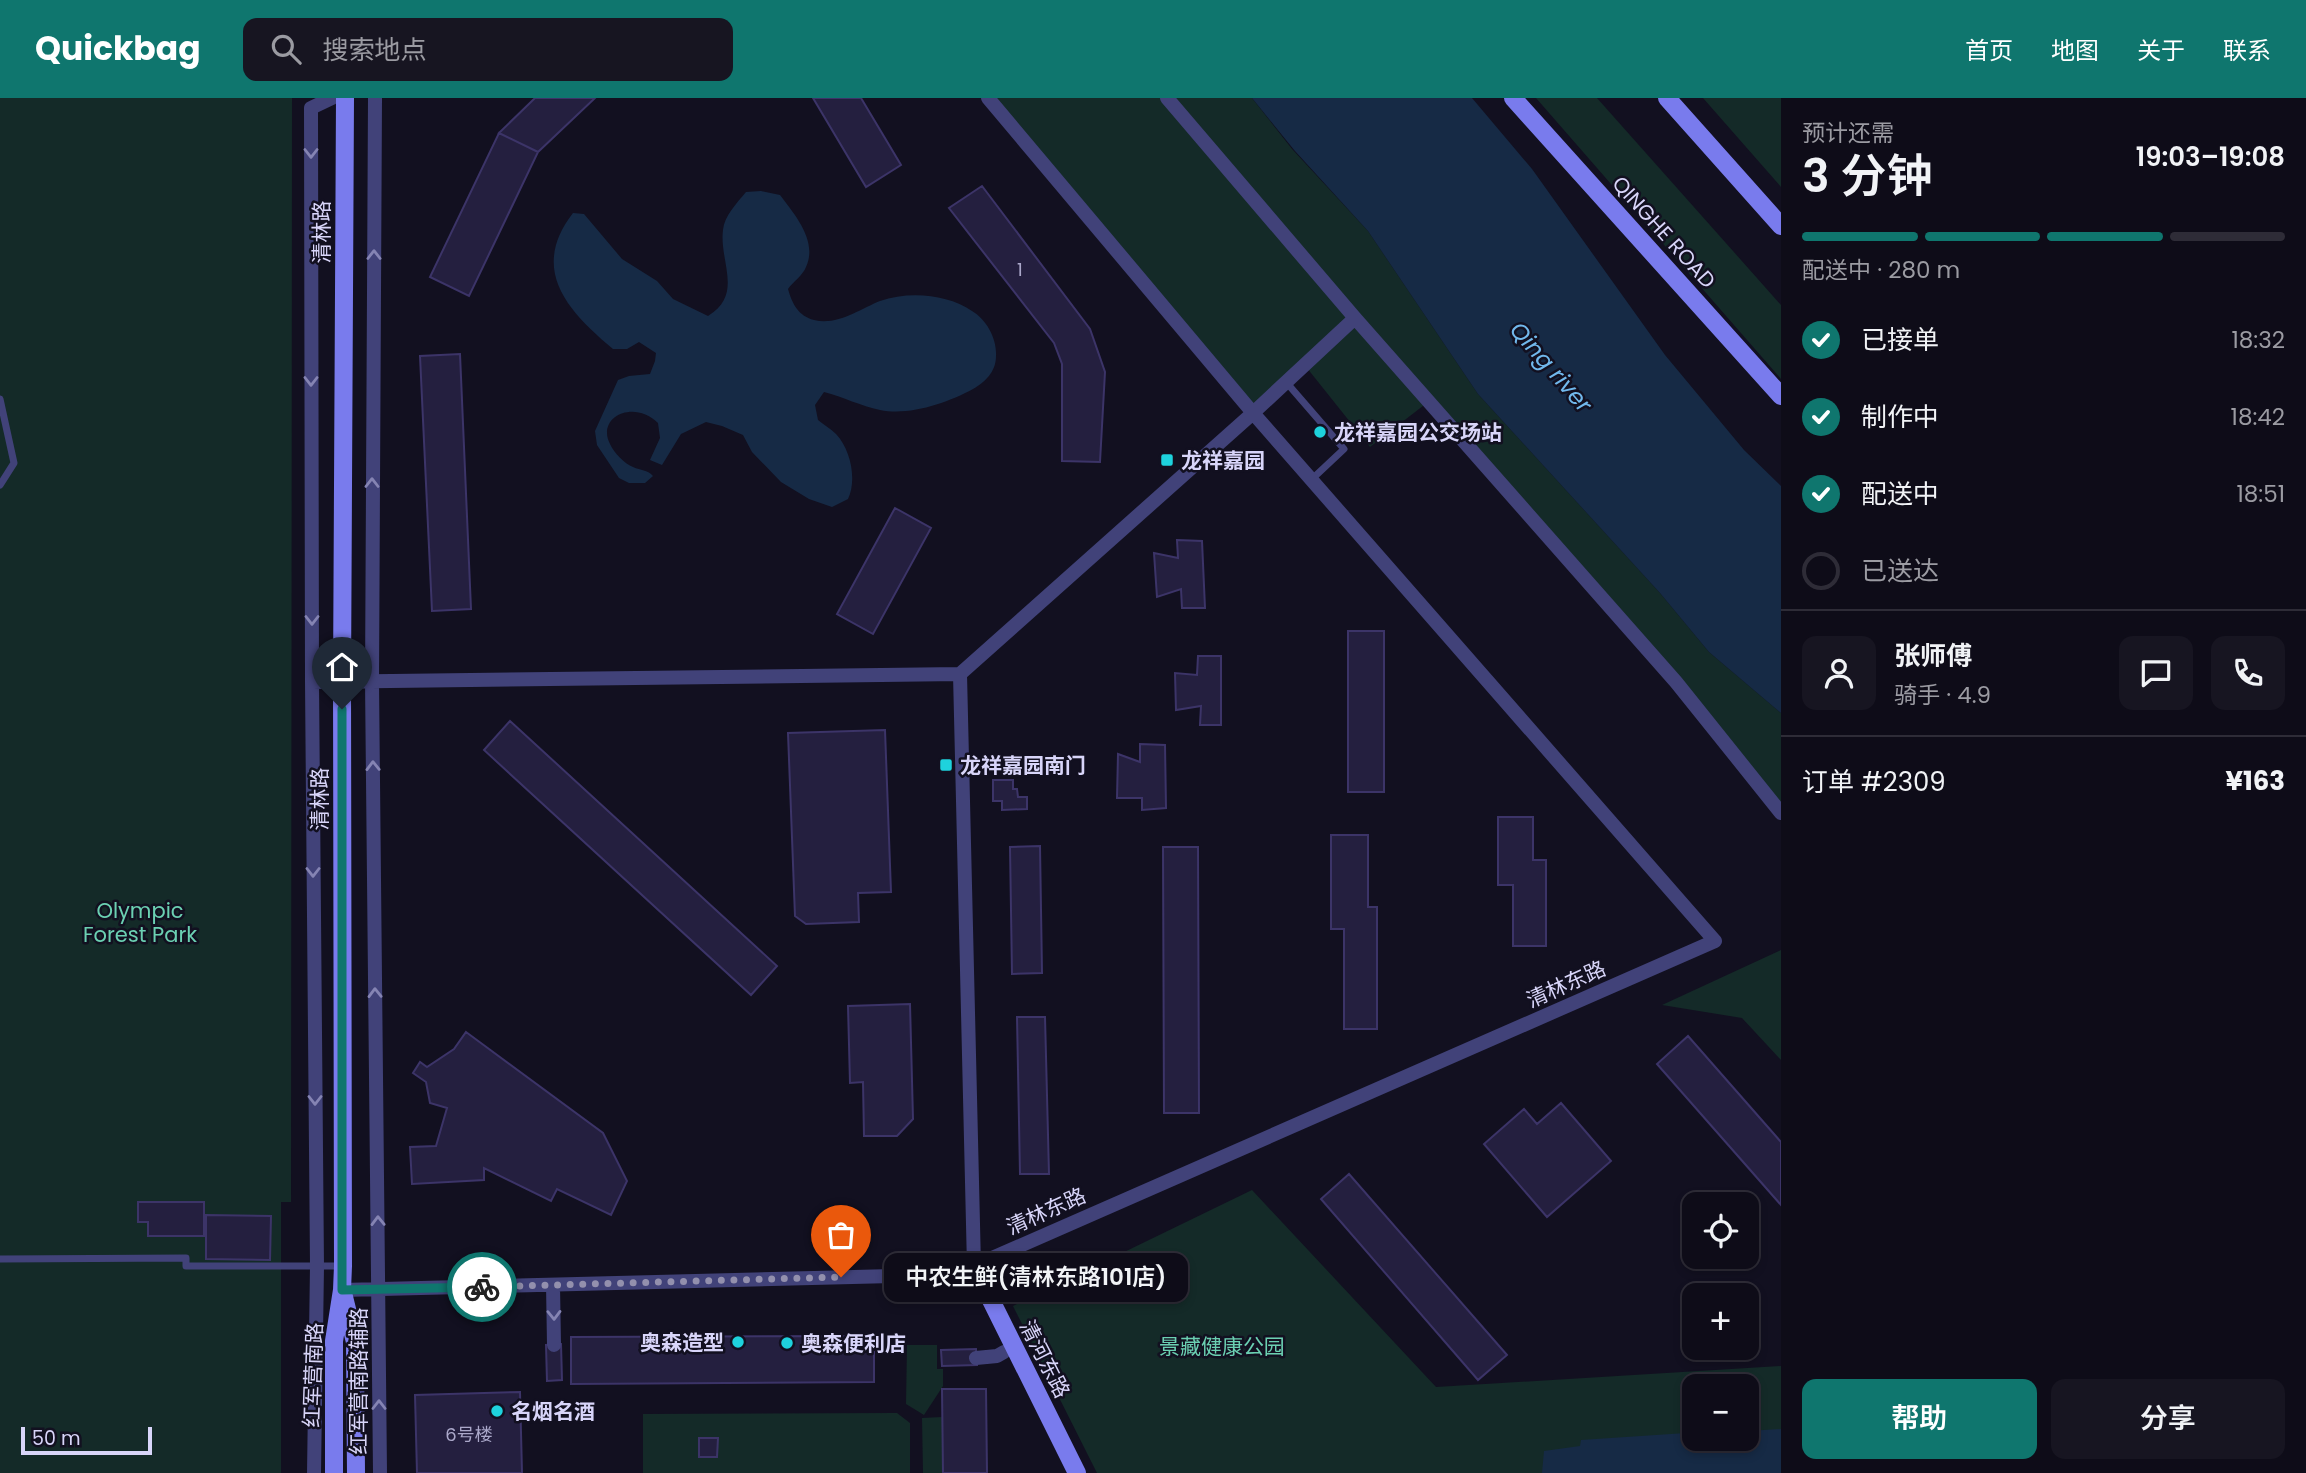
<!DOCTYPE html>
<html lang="zh">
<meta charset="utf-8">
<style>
body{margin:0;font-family:Poppins,"Noto Sans SC",sans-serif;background:#171521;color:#f1f3f6;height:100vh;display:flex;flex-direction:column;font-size:26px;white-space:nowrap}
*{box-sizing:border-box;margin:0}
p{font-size:23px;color:#9b9ba2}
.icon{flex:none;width:38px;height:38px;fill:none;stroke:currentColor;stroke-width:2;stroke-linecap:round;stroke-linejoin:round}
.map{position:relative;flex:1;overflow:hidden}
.drawer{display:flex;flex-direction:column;background:#0e0c18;width:525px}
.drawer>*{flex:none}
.controls{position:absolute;left:1682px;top:1094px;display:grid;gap:14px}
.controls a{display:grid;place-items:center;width:77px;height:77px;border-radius:14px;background:#0e0c18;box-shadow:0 4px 10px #0003,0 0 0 2px #2e2c37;font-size:35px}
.scale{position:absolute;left:21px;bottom:18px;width:131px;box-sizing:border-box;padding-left:7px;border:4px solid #d8d5f9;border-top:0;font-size:19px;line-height:24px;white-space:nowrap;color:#d8d5f9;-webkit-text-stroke:5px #121020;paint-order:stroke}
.pin{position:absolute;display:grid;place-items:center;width:60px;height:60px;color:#fff;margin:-72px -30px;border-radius:50% 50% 50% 0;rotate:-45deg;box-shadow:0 0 7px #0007}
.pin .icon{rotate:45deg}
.courier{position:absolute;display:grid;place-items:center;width:70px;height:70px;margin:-35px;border:5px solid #0f766e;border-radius:50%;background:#fff;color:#222;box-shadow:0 2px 9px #0007}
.bubble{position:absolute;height:49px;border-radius:14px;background:#0e0c18;box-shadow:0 4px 10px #0003,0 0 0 2px #2e2c37;font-size:23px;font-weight:600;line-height:49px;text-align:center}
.summary em{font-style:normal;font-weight:600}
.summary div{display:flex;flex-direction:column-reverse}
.summary{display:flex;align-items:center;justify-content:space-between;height:119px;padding:0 21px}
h1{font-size:46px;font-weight:600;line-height:52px}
.bar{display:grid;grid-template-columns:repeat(4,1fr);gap:10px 7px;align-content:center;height:84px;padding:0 21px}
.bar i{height:9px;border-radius:5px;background:#2e2c37}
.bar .current{background:#0f766e}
.bar p{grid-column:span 4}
.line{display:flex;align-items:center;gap:18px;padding:0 21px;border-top:2px solid #2e2c37}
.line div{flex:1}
.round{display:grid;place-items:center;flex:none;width:74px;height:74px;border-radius:14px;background:#171521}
ol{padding:0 21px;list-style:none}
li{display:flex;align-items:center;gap:21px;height:77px}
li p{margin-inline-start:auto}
li .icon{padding:7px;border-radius:50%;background:#0f766e;color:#fff;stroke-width:4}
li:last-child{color:#9b9ba2}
li i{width:38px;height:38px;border:4px solid #2e2c37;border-radius:50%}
.primary-button{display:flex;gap:14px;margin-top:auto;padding:14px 21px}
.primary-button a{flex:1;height:80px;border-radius:14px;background:#0f766e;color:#fff;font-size:28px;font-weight:600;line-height:80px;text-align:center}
.primary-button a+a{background:#171521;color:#f1f3f6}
header{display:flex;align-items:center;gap:42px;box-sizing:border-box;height:98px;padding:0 35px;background:#0f766e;color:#fff}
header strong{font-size:33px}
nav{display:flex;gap:38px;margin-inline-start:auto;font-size:24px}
.search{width:490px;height:63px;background:#171521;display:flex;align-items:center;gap:18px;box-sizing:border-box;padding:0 24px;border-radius:14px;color:#9b9ba2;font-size:26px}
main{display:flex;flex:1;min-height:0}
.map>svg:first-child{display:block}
.green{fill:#142a28;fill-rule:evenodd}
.water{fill:#162a45}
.building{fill:#241f3f;stroke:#3c3468;stroke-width:2}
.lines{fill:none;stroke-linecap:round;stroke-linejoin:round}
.lane{stroke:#414279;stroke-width:7}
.street{stroke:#414279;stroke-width:14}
.secondary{stroke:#797bed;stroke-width:18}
.oneway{stroke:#8584b3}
.done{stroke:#9390ad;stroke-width:7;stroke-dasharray:0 12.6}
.route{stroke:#0f766e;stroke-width:9}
.poi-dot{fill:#1ed2dd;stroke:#121020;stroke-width:2.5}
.labels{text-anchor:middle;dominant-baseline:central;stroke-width:5;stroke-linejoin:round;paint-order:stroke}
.number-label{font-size:18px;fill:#aba8ca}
.street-label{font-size:21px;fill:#d8d5f9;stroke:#121020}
.poi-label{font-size:21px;font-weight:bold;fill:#d8d5f9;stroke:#121020;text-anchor:start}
.park-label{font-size:21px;fill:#6bd0b2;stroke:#121020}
.water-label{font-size:23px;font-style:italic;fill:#71b8ec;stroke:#121020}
</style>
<header>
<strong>Quickbag</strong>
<div class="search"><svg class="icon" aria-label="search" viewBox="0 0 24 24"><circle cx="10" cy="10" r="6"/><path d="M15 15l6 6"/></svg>搜索地点</div>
<nav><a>首页</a><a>地图</a><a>关于</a><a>联系</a></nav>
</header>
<main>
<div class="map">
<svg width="1781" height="1375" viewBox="0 0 1781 1375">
<rect width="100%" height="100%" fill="#121020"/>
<path class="green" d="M0 0H292L291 1104H281V1375H0Z
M988 0H1252L1292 51 1368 133 1478 296 1660 495 1709 554 1781 615V715L1428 304 1370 349 1303 265 1253 315Z
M1536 0H1597L1781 207V281Z
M1703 0H1781V89Z
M1781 852V962L1742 920 1662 907Z
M1252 1092 1436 1289 1781 1268V1375H1097L1013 1208ZM1694 1288H1746V1340H1694Z
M907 1247H937V1271H943V1288L924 1317 906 1306Z
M897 1315 910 1325V1375H643V1316Z
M942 1319 943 1375H923L922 1320Z"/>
<path class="water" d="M1252 0H1472L1532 71 1665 257 1744 352 1781 388V615L1709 554 1660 495 1478 296 1368 133 1295 53Z
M761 93 780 97C795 117 818 143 806 169 803 177 793 184 788 191 792 205 798 218 814 222 837 228 860 211 880 203 909 193 947 196 972 213 987 222 997 241 996 258 996 274 985 284 973 291 947 305 910 318 880 312 861 308 843 299 824 294L815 307 818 322C823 326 831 331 836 336 851 352 857 382 848 401L832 409 809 401 781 384 752 354 743 337 722 328 706 324 681 336 662 367 650 362 660 340 658 325C634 301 596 319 610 346 614 355 625 366 633 369 641 373 647 371 653 378L645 385H629L619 380 597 347 595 333 618 282 629 278 650 276 655 263 656 255 639 244 627 251H613C568 213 529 172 573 115L584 116 622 161 657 183 673 201 708 218C744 196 719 164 723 132 724 118 737 105 746 94Z
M1781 1331V1375H1542L1544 1353 1580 1348 1581 1342 1686 1335 1695 1347 1728 1345 1732 1341 1746 1340 1747 1333Z"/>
<path class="building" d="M535 0H595L538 54 499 35Z
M813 0H861L901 67 866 89Z
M499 35 538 54 469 198 430 179Z
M982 88 1090 231 1105 274 1100 364 1062 363V266L1054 245 949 110Z
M460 256 471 511 432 513 420 258Z
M895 410 931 430 873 536 837 516Z
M1177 442 1202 443 1205 510H1182L1181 491 1157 499 1154 455 1178 460Z
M1348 533H1384V694H1348Z
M1198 558H1221V627H1200L1201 608 1176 612 1175 575 1197 577Z
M510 623 777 868 751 897 484 652Z
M885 632 891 794 858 795 859 824 806 826 795 818 788 635Z
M1140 646 1165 647 1166 710 1142 712V700H1117L1118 656 1140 664Z
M993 682H1013V691H1017L1018 699H1027V711L1002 712V703H993Z
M1498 719H1533V762H1546V848H1513V787H1498Z
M1331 737H1368V809H1377V931H1344V831H1331Z
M1040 748 1042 875 1012 876 1010 749Z
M1163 749H1198L1199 1015H1164Z
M910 906 913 1021 897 1038H864L863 984 850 985 848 908Z
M1017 919H1045L1049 1076H1020Z
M466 934 603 1035 627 1083 611 1117 557 1091 551 1103 484 1070V1082L412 1086 410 1049 436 1048 447 1010 430 1005 426 984 413 975 420 964 427 969 454 951Z
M1688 938 1781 1044V1107L1657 966Z
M1561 1005 1611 1063 1547 1119 1484 1046 1524 1011 1537 1026Z
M1349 1076 1507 1257 1478 1282 1321 1101Z
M138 1104H204V1138H148V1124H138Z
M206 1117 271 1118 270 1162 206 1161Z
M874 1238V1284L571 1286V1239Z
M561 1246 562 1282 547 1283 546 1247Z
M976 1251 977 1267 942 1268 941 1252Z
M942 1291H986L987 1375H943Z
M520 1294 522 1375H417L415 1297Z
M699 1340H718L717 1359H699Z"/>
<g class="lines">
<path class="lane" d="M1286 284 1344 351 1311 382
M0 301 14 365 0 387
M0 1161 186 1160V1168H341"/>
<path class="street" d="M375 0 372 583 380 1375
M1167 0 1355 220 1676 584 1781 715
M312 584 960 576
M974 1168 960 576 1253 315 1355 220
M553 1187 554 1247
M342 1192 893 1178 974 1168 1715 843 1253 315 988 0
M976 1260 997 1258 1004 1254
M314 1375 317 1168 312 584 311 10 332 0"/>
<path class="secondary" d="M1513 0 1781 298
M1667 0 1781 128
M974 1168 1077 1375
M344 1199 355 1244 356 1375
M334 1375V1243L342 1192 343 1168 342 583 345 0"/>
</g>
<defs><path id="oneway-chevron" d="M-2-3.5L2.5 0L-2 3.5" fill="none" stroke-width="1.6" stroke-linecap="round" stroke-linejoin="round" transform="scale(1.75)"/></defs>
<g class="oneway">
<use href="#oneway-chevron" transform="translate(311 55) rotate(90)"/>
<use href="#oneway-chevron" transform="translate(374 157) rotate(-90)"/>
<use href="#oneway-chevron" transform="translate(311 283) rotate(90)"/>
<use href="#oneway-chevron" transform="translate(372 385) rotate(-90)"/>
<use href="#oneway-chevron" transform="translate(312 522) rotate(90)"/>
<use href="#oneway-chevron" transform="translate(373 668) rotate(-91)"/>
<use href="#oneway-chevron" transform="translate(313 774) rotate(90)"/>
<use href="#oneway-chevron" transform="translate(375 895) rotate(-91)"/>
<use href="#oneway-chevron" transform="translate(315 1002) rotate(90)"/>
<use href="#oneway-chevron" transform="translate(378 1123) rotate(-91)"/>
<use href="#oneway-chevron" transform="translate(554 1217) rotate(89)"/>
<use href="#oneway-chevron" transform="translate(379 1307) rotate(-90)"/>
</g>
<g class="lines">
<path class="done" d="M482 1189 841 1179"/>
<path class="route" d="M342 611V1192L482 1189"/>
</g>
<g class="poi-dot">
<circle cx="1320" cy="334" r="7"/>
<rect x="1160" y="355" width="14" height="14" rx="3.5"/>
<rect x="939" y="660" width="14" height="14" rx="3.5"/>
<circle cx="738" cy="1244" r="7"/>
<circle cx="787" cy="1245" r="7"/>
<circle cx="497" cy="1313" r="7"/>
</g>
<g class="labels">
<g class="number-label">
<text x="1020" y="171">1</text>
<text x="469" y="1336">6号楼</text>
</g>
<g class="street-label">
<text transform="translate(321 134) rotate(-90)">清林路</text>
<text transform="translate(1664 134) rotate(48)">QINGHE ROAD</text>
<text transform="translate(319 701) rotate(-90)">清林路</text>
<text transform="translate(1566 886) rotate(-24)">清林东路</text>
<text transform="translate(1046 1113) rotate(-24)">清林东路</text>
<text transform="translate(1045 1261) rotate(63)">清河东路</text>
<text transform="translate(313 1277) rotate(-88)">红军营南路</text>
<text transform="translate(358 1283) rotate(-90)">红军营南路辅路</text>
</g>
<g class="poi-label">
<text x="1334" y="334">龙祥嘉园公交场站</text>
<text x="1181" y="362">龙祥嘉园</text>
<text x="960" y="667">龙祥嘉园南门</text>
<text x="724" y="1244" text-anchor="end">奥森造型</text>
<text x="801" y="1245">奥森便利店</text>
<text x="511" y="1313">名烟名酒</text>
</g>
<g class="park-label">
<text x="140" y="812">Olympic<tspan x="140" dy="24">Forest Park</tspan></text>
<text x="1222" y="1248">景藏健康公园</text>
</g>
<g class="water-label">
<text transform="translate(1551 269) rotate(49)">Qing river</text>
</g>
</g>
</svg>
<div class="controls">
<a><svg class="icon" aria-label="locate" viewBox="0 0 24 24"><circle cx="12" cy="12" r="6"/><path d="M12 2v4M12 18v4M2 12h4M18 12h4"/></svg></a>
<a>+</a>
<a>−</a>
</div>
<div class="scale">50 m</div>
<div class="pin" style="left:841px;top:1179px;background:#ea580c"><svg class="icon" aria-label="bag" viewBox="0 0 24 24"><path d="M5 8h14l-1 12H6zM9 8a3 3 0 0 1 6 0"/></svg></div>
<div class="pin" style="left:342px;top:611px;background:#1f2937"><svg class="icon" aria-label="home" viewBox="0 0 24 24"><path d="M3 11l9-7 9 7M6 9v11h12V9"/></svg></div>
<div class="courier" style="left:482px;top:1189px"><svg class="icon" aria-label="bike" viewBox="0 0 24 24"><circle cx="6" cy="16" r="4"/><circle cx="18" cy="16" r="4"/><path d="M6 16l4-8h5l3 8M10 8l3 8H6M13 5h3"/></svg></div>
<div class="bubble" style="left:884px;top:1155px;width:304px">中农生鲜(清林东路101店)</div>
</div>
<section class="drawer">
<div class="summary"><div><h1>3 分钟</h1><p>预计还需</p></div><em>19:03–19:08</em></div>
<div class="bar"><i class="current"></i><i class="current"></i><i class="current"></i><i></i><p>配送中 · 280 m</p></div>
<ol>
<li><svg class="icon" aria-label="check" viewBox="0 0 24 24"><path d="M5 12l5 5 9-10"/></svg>已接单<p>18:32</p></li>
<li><svg class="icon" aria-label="check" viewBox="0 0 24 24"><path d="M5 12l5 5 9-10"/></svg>制作中<p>18:42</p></li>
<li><svg class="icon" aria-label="check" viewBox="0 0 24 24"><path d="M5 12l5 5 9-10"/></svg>配送中<p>18:51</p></li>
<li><i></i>已送达</li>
</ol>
<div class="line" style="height:126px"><a class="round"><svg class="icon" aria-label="person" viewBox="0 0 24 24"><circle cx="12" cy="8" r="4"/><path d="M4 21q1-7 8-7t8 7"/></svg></a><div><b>张师傅</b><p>骑手 · 4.9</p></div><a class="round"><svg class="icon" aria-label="chat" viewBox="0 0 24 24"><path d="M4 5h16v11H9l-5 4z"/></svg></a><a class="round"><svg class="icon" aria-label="phone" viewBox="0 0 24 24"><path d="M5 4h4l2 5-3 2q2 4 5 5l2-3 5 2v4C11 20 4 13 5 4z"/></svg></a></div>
<div class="line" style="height:91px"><div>订单 #2309</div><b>¥163</b></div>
<div class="primary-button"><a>帮助</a><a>分享</a></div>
</section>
</main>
